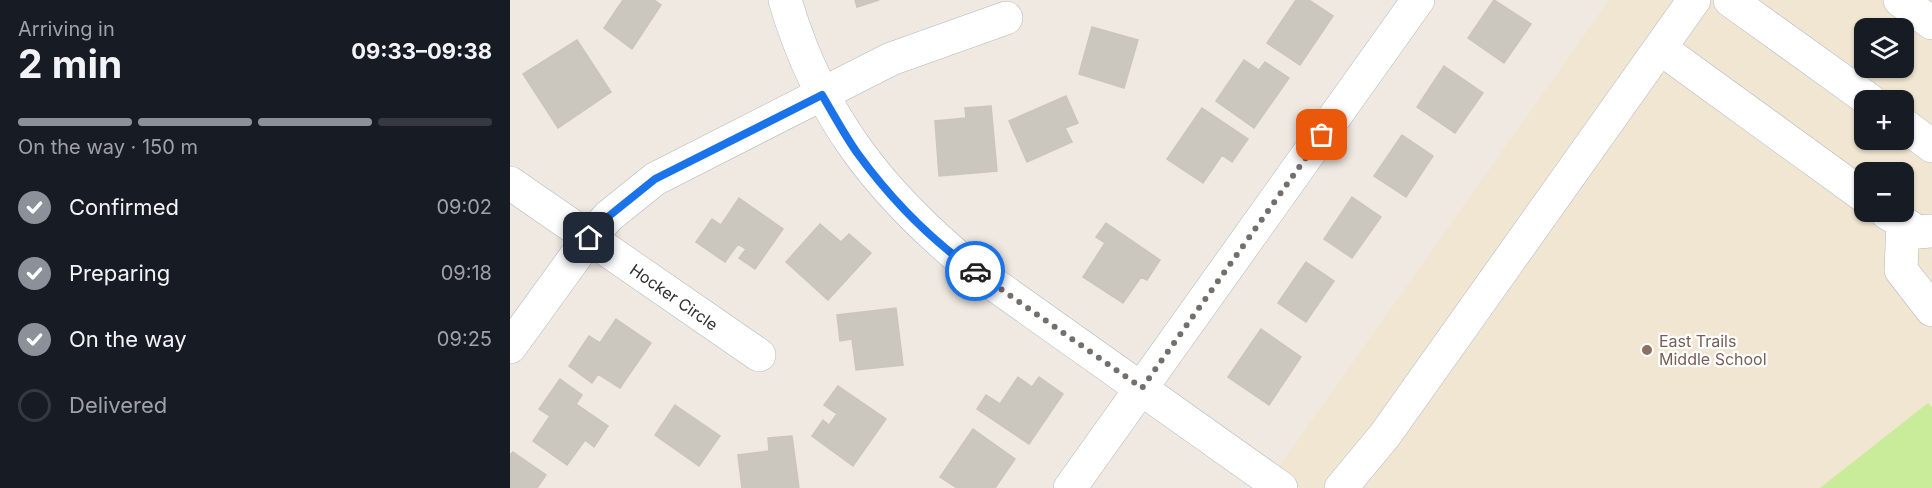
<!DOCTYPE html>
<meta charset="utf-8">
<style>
body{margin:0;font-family:Inter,sans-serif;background:#20242c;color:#f1f3f6;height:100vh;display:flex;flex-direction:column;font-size:22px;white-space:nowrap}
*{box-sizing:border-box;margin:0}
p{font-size:20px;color:#9ea1a6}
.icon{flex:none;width:33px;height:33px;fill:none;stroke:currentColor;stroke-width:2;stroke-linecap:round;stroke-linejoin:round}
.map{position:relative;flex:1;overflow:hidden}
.details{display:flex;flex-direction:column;background:#171b24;width:510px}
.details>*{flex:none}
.buttons{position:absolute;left:1344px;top:18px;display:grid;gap:12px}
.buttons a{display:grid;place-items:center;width:60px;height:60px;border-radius:12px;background:#171b24;box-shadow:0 2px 4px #0004;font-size:30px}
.pin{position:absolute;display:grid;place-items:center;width:51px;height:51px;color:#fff;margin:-26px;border-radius:12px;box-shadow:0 3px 9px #0006}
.courier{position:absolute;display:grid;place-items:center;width:60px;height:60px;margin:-30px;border:4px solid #1a73e8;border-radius:50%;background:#fff;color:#222;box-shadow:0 2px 8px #0007}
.headline em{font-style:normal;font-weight:700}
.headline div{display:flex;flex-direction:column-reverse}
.headline{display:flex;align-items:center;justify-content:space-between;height:102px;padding:0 18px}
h1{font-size:39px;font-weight:700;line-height:45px}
.bar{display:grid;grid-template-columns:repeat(4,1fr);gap:9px 6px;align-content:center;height:72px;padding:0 18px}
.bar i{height:8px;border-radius:4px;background:#363941}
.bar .selected{background:#8c9099}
.bar p{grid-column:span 4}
ol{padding:0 18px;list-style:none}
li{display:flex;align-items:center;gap:18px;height:66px}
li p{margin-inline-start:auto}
li .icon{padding:6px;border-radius:50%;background:#8c9099;color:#fff;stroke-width:4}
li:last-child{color:#9ea1a6}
li i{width:33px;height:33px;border:3px solid #363941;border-radius:50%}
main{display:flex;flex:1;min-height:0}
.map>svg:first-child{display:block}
.education{fill:#f0e6d1;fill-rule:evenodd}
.pitch{fill:#c9ec9a}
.building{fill:#cbc7bf;stroke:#cbc5ba;stroke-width:1.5}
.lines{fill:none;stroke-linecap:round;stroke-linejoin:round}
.minor-casing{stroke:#b4b7c1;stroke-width:34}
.minor{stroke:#fff;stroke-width:33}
.done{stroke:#726f6d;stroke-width:6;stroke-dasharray:0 10.8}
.route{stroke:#1a73e8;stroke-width:8}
.education-dot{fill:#8d6e63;stroke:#fff;stroke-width:2}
.labels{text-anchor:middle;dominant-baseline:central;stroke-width:4.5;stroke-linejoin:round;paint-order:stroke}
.street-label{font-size:16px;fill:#2e2e2e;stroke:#fff}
.education-label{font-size:16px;fill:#785e54;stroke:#fff;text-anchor:start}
</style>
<main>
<section class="details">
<div class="headline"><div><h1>2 min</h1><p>Arriving in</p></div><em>09:33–09:38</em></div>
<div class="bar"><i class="selected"></i><i class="selected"></i><i class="selected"></i><i></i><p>On the way · 150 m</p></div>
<ol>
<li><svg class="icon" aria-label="check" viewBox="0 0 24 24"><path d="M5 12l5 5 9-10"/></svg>Confirmed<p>09:02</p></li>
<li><svg class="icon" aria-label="check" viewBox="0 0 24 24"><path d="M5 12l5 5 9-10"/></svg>Preparing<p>09:18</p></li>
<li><svg class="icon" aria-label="check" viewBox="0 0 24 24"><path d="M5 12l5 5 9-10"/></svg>On the way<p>09:25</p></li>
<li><i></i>Delivered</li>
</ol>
</section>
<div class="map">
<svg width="1422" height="488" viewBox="0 0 1422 488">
<rect width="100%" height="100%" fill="#efe9e1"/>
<path class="education" d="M1099 0H1422V488H754ZM1354 28H1394V68H1354ZM1354 100H1394V140H1354ZM1354 172H1394V212H1354Z"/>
<path class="pitch" d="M1418 403 1422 408V488H1310Z"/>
<path class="building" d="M113 0H144L151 5 122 49 94 28Z
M345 0H369L347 7Z
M786 0H799L823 16 790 65 757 43Z
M984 0 1021 24 994 63 958 38Z
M582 27 628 40 614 88 569 74Z
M67 40 101 92 48 128 13 74Z
M734 60 749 70 755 62 779 78 744 128 706 101Z
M934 66 973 93 945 133 907 107Z
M556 96 568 123 555 128 562 142 517 162 499 121Z
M481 106 487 171 429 176 425 121 456 118 455 108Z
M692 108 738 139 722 162 712 155 693 183 657 159Z
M892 135 923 156 896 197 864 176Z
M842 197 871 217 842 258 814 239Z
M229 198 273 229 245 269 229 258 236 249 228 244 215 262 186 242 202 219 211 225Z
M596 223 650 260 637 280 631 277 613 303 573 277 595 243 586 237Z
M310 224 331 242 339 234 361 253 318 300 276 262Z
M796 262 824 281 796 322 768 303Z
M386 308 393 365 346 370 342 339 330 341 327 315Z
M106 319 141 343 110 388 88 374 82 383 59 366 79 336 90 343Z
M751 329 791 357 759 405 718 377Z
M508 377 522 387 529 377 553 394 519 444 467 409 476 395 490 404Z
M50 379 72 395 66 404 98 426 84 447 75 440 57 465 23 441 40 416 29 409Z
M328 386 376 419 343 466 302 436 313 420 319 425 327 414 314 405Z
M165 405 210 436 189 466 145 435Z
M463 429 505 459 485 488H447L430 477Z
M282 436 289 488H232L228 455 259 451 258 438Z
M3 452 36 475 27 488H0V455Z"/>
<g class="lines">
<g class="minor-casing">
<path id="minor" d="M275 0C309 116 369 192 461 268L771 488
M1220 0 1359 100
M1390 0 1422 23
M1150 48 1354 196
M1394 125 1422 146
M0 183 249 355
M1377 213 1408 232 1422 231
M1393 224 1391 270 1422 310
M0 347 79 238 99 216 145 179 381 59 496 18
M560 488 908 0
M831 488 875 435 1184 0"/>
</g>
<use href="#minor" class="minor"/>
</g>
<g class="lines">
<path class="done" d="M465 271 632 388 812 135"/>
<path class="route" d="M79 238 99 216 145 179 312 95C324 115 335 136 348 154 380 198 420 239 465 271"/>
</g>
<circle class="education-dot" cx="1137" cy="350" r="6"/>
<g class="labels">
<g class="street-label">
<text transform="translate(164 297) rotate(35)">Hocker Circle</text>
</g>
<g class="education-label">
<text x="1149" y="341">East Trails<tspan x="1149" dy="18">Middle School</tspan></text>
</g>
</g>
</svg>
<div class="buttons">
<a><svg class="icon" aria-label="layers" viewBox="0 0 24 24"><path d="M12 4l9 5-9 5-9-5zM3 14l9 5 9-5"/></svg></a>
<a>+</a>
<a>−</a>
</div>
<div class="pin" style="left:812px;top:135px;background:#ea580c"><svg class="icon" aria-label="bag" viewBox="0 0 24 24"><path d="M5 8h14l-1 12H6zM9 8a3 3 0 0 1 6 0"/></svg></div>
<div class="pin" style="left:79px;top:238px;background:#1f2937"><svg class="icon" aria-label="home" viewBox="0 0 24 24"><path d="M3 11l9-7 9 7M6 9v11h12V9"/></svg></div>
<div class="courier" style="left:465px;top:271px"><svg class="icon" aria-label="car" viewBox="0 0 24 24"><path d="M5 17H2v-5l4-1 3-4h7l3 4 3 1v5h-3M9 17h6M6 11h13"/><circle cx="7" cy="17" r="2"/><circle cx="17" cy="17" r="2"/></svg></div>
</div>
</main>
